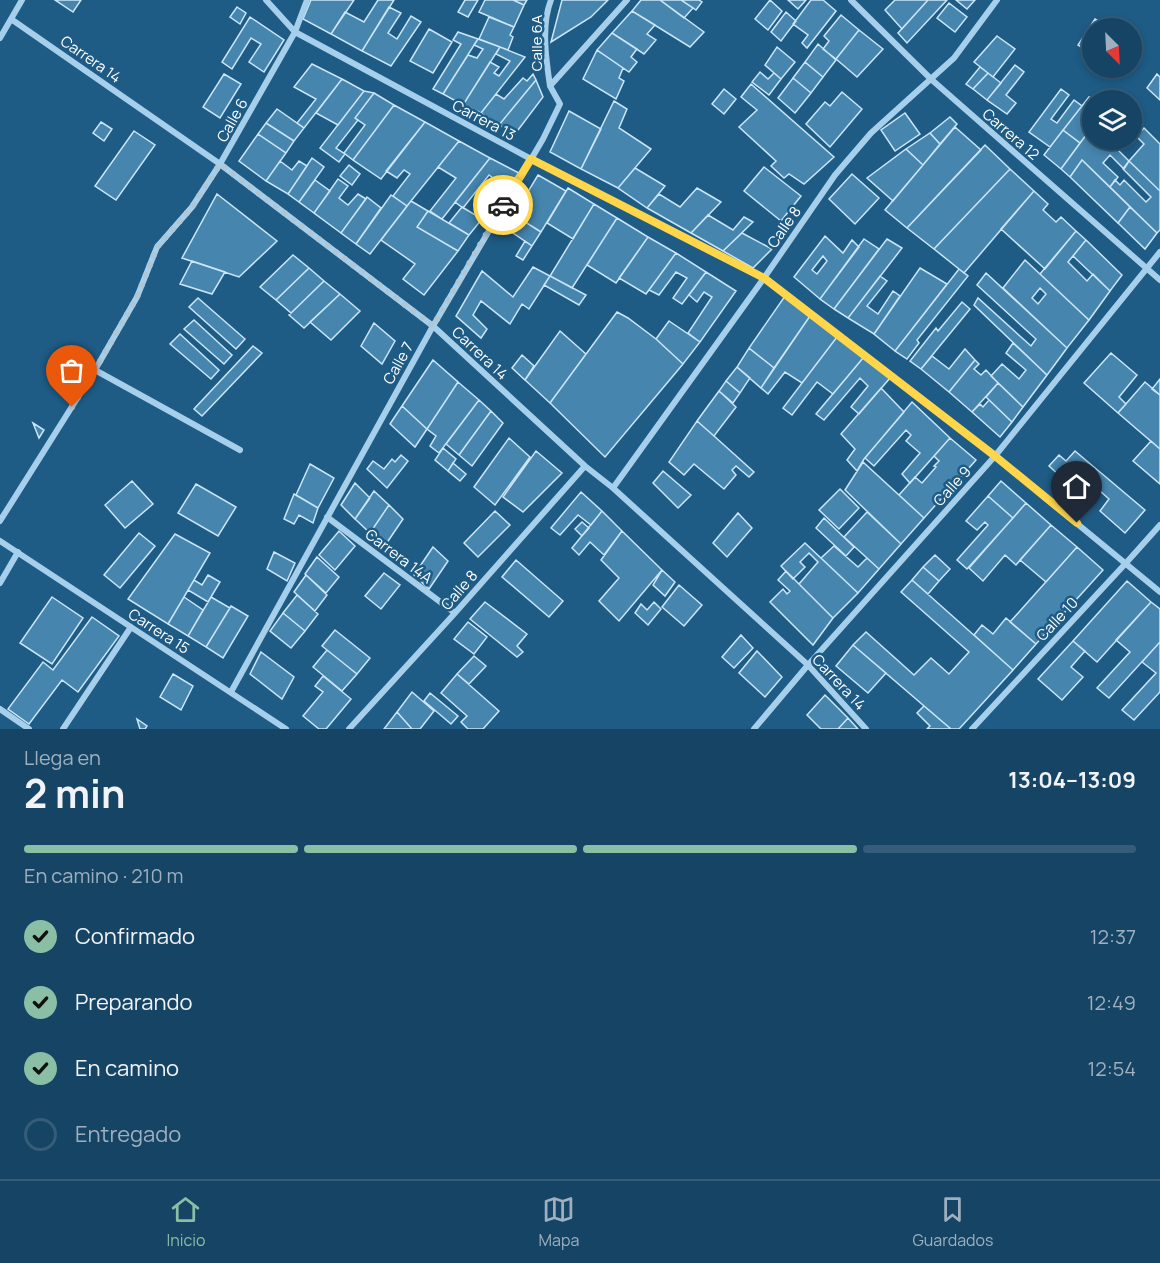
<!DOCTYPE html>
<html lang="es">
<meta charset="utf-8">
<style>
body{margin:0;font-family:Manrope,sans-serif;background:#1f4b6a;color:#f1f3f6;height:100vh;display:flex;flex-direction:column;font-size:22px;white-space:nowrap}
*{box-sizing:border-box;margin:0}
p{font-size:20px;color:#9eb0bf}
.icon{flex:none;width:33px;height:33px;fill:none;stroke:currentColor;stroke-width:2;stroke-linecap:round;stroke-linejoin:round}
.map{position:relative;height:729px;overflow:hidden}
.drawer{display:flex;flex-direction:column;background:#164464;flex:1}
.drawer>*{flex:none}
.needle{width:39px;rotate:156deg}
.tools{position:absolute;left:1082px;top:18px;display:grid;gap:12px}
.tools a{display:grid;place-items:center;width:60px;height:60px;border-radius:50%;background:#164464;box-shadow:0 3px 9px #0003,0 0 0 2px #355c78;font-size:30px}
.pin{position:absolute;display:grid;place-items:center;width:51px;height:51px;color:#fff;margin:-62px -26px;border-radius:50% 50% 50% 0;rotate:-45deg;box-shadow:0 0 6px #0007}
.pin .icon{rotate:45deg}
.courier{position:absolute;display:grid;place-items:center;width:60px;height:60px;margin:-30px;border:4px solid #ffd54a;border-radius:50%;background:#fff;color:#222;box-shadow:0 2px 8px #0007}
.summary em{font-style:normal;font-weight:700}
.summary div{display:flex;flex-direction:column-reverse}
.summary{display:flex;align-items:center;justify-content:space-between;height:102px;padding:0 24px}
h1{font-size:39px;font-weight:700;line-height:45px}
.bar{display:grid;grid-template-columns:repeat(4,1fr);gap:9px 6px;align-content:center;height:72px;padding:0 24px}
.bar i{height:8px;border-radius:4px;background:#355c78}
.bar .active{background:#8abfa5}
.bar p{grid-column:span 4}
ol{padding:0 24px;list-style:none}
li{display:flex;align-items:center;gap:18px;height:66px}
li p{margin-inline-start:auto}
li .icon{padding:6px;border-radius:50%;background:#8abfa5;color:#111;stroke-width:4}
li:last-child{color:#9eb0bf}
li i{width:33px;height:33px;border:3px solid #355c78;border-radius:50%}
.tab-bar{display:flex;justify-content:space-around;align-items:center;height:84px;border-top:2px solid #355c78;background:#164464;font-size:16px;color:#9eb0bf}
.tab-bar a{display:grid;justify-items:center;gap:3px}
.tab-bar .active{color:#8abfa5}
.map>svg:first-child{display:block}
.building{fill:#4685ae;stroke:#cae6f8;stroke-width:1.5;fill-rule:evenodd}
.lines{fill:none;stroke-linecap:round;stroke-linejoin:round}
.minor{stroke:#a5cfea;stroke-width:6}
.done{stroke:#b0c6d4;stroke-width:6;stroke-dasharray:0 10.8}
.route{stroke:#ffd54a;stroke-width:8}
.labels{text-anchor:middle;dominant-baseline:central;stroke-width:5;stroke-linejoin:round;paint-order:stroke}
.street-label{font-size:15px;fill:#fff;stroke:#1e5b85}
</style>
<div class="map">
<svg width="1160" height="729" viewBox="0 0 1160 729">
<rect width="100%" height="100%" fill="#1e5b85"/>
<path class="building" d="M55 0H81L73 12Z
M311 0H354L331 34 303 19Z
M378 0H394L362 51 331 34 345 12 364 22Z
M465 0H478L468 17 458 12Z
M485 0H513L524 5 514 27 479 12Z
M513 0H527L524 5Z
M562 0H608L591 17 551 42Z
M641 0H660L704 32 690 47 632 11Z
M660 0H681L693 8 684 18Z
M681 0H699L702 2 696 10Z
M770 0 782 11 768 30 755 19Z
M788 0H806L798 9Z
M811 0H823L836 11 807 48 802 43 808 35 793 24Z
M895 0H928L902 29 885 10Z
M928 0H947L907 43 898 33Z
M956 0H975L967 9Z
M949 3 967 17 955 32 937 18Z
M237 7 246 13 240 24 230 17Z
M389 7 401 13 388 33 397 39 411 16 421 22 391 66 362 51Z
M632 11 655 25 647 34 656 40 644 54 612 33Z
M786 12 796 21 781 41 771 32Z
M841 15 859 30 836 59 823 49 829 41 824 36Z
M250 17 284 40 264 72 249 62 261 44 251 38 232 69 222 62Z
M489 17 514 27 510 35 513 37 508 50 479 39Z
M1095 19 1109 28H1092V54L1078 45Z
M429 29 452 42 433 73 410 61Z
M859 30 883 49 857 77 836 59Z
M458 32 478 39 443 94 433 89 461 44 453 40Z
M612 33 637 49 631 57 637 62 629 72 597 50Z
M997 36 1015 49 993 77 974 62Z
M478 39 500 47 463 105 443 94 468 55 477 58 483 49 474 45Z
M818 44 836 60 823 77 805 62Z
M500 47 525 57 481 113 463 105 490 62 499 67 494 73 499 76 510 61 496 54Z
M777 47 795 62 781 79 765 65Z
M597 50 623 68 619 78 624 81 616 99 583 79Z
M805 62 823 77 811 93 793 78Z
M312 64 342 79 304 128 297 123 316 99 294 87Z
M1015 65 1024 72 1006 95 1016 103 1007 114 987 100Z
M980 67 988 73 973 89 966 84Z
M760 72 768 79 774 73 781 79 769 95 752 82Z
M988 73 1001 83 987 100 973 89Z
M224 74 241 84 220 118 203 107Z
M533 74 536 80 499 125 481 113 496 94 504 99 523 78 527 81Z
M1157 74 1160 77V100L1147 88Z
M793 78 811 93 795 113 778 98Z
M342 79 364 91 338 125 316 113Z
M536 80 543 97 515 134 499 125Z
M751 84 834 157 804 184 789 174 784 178 771 166 776 161 739 127 757 110 741 97Z
M724 89 736 99 724 114 712 104Z
M1061 89 1069 95 1051 119 1057 123 1074 100 1082 106 1050 147 1029 132Z
M364 91 374 93 355 118 358 120 336 148 345 154 339 162 320 148Z
M842 92 862 109 830 147 806 124 825 102 830 106Z
M374 93 394 105 353 160 344 153 365 125 355 118Z
M1089 97 1095 100H1092V127L1080 143 1063 130Z
M614 101 627 109 619 128 651 149 618 188 581 169Z
M394 105 425 122 381 179 353 160Z
M277 109 304 128 294 141 266 123Z
M569 111 601 129 581 169 550 152Z
M905 113 920 134 895 151 881 130Z
M950 117 957 124 940 144 930 133Z
M1131 120 1139 127 1131 136Z
M101 122 112 129 104 141 93 133Z
M425 122 459 141 407 206 393 196 410 174 404 170 397 178 386 171Z
M266 123 294 141 286 153 258 134Z
M955 127 981 150 907 228 885 210Z
M1092 127V140H1108L1129 161 1124 169 1110 155 1103 163 1118 177 1110 187 1082 160 1070 177 1061 169Z
M1144 128 1160 144V191L1129 161 1144 144 1136 136Z
M1063 130 1080 143 1061 169 1044 155Z
M134 131 155 145 116 200 95 186Z
M930 133 940 144 923 165 906 149Z
M258 134 286 153 266 181 239 161Z
M459 141 490 158 442 219 430 211 456 178 438 167Z
M985 145 1010 169 934 249 907 228Z
M906 149 923 165 893 201 867 178Z
M312 158 324 167 299 202 288 194Z
M490 158 519 173 493 205 483 199 497 181 489 175 463 208 455 202Z
M1082 160 1130 207 1118 223 1070 177Z
M280 161 292 170 299 161 307 166 288 194 266 181Z
M1129 161 1160 191V230L1157 233 1110 187 1115 180 1120 185 1124 180 1146 202 1151 197 1123 169Z
M349 165 360 174 352 185 340 176Z
M764 167 801 196 781 221 744 191Z
M635 168 665 186 647 208 618 188Z
M1010 169 1034 191 964 273 934 249Z
M852 174 879 198 855 224 829 199Z
M538 175 566 191 541 232 514 215Z
M338 179 348 186 339 198 348 205 358 194 366 199 341 233 314 213Z
M315 180 330 191 314 213 299 202Z
M568 188 594 204 573 239 547 223Z
M697 188 721 202 691 233 647 208 659 194 680 207Z
M1034 191 1048 204 1043 210 1056 222 1061 217 1076 231 1045 269 1001 229Z
M217 194 277 241 239 277 182 258Z
M391 195 407 206 370 254 356 244Z
M367 197 381 208 356 244 341 233Z
M411 201 428 211 417 227 458 251 424 295 403 279 415 264 381 240Z
M594 204 617 218 572 288 550 276Z
M462 207 482 219 469 235 449 223Z
M1130 207 1157 233 1145 249 1118 223Z
M428 211 469 235 458 251 417 227Z
M514 215 541 232 532 246 507 229Z
M708 215 733 230 744 217 753 222 723 251 691 233Z
M617 218 648 237 616 283 587 265Z
M1076 231 1086 240 1068 262 1087 281 1093 274 1110 291 1089 320 1040 274Z
M742 233 772 249 753 268 723 251Z
M825 236 843 253 852 240 859 247 820 299 794 277ZM823 256 827 261 817 274 812 270Z
M648 237 676 253 646 294 619 278Z
M864 239 879 249 834 309 820 299Z
M887 239 902 248 848 318 834 309Z
M1086 240 1122 275 1110 291 1073 256Z
M525 241 532 246 523 260 516 256Z
M676 253 706 272 682 304 673 298 687 278 676 272 659 295 649 290Z
M293 255 309 268 276 300 260 287Z
M1025 260 1089 320 1067 348 1003 288ZM1040 288 1046 294 1038 304 1032 298Z
M192 261 225 272 212 294 180 284Z
M533 267 550 276 529 309 522 304 510 324 481 301 473 315 487 329 481 338 456 316 482 271 513 297Z
M309 268 324 281 291 313 276 300Z
M920 268 947 284 895 351 874 334Z
M959 269 968 276 917 340 919 343 907 359 895 351Z
M706 272 736 291 700 342 688 333 712 297 704 292 697 302 689 295Z
M986 273 1067 348 1047 375 974 305 978 298 1031 346 1036 339 977 285Z
M550 276 586 295 579 305 544 285Z
M880 276 887 281 867 306 878 314 893 291 900 296 874 334 848 318Z
M324 281 340 294 304 328 289 315Z
M340 294 360 311 331 340 310 322Z
M785 296 810 316 774 368 749 348Z
M198 298 245 339 236 349 189 307Z
M962 302 970 309 921 369 910 361 936 328 938 331Z
M617 312 628 318 656 339 683 364 605 457 550 403Z
M810 316 837 337 802 383 785 372 768 394 761 388Z
M194 320 232 355 224 364 184 329Z
M669 321 700 342 683 364 656 339Z
M374 323 395 341 382 364 361 346Z
M560 331 586 354 550 403 525 380Z
M180 334 219 370 211 379 170 344Z
M837 337 863 358 833 394 817 382 792 415 783 408Z
M1013 343 1047 375 1023 407 991 376 1002 364 1019 379 1026 370 1006 353Z
M253 346 262 353 202 416 194 409Z
M749 348 774 368 761 388 737 367Z
M965 349 975 360 949 392 921 369 932 356 949 369Z
M1111 353 1137 375 1119 397 1126 404 1118 413 1084 383Z
M522 355 534 366 525 380 512 368Z
M863 358 890 378 859 414 851 407 868 386 860 378 824 420 816 414Z
M433 360 458 382 427 429 402 406Z
M975 360 979 364 974 369 981 375 986 370 998 383 972 412 949 392Z
M737 367 750 378 740 393 726 381Z
M1160 379V395L1152 389Z
M726 381 740 393 733 403 719 391Z
M458 382 479 400 439 453 430 446 436 436 427 429Z
M1145 382 1160 395V449L1118 413Z
M998 383 1023 407 1012 422 986 397Z
M881 388 904 412 864 459 857 471 847 460 855 449 841 434Z
M719 391 736 407 714 436 697 421Z
M479 400 491 411 459 455 446 444Z
M989 400 1012 422 1000 437 972 412 980 404 983 407Z
M912 402 950 438 910 483 902 474 920 453 906 441 911 435 906 430 874 466 865 458Z
M402 406 427 429 415 447 390 424Z
M491 411 503 423 472 466 459 455Z
M697 421 714 436 754 472 749 477 736 466 732 470 736 475 724 489 694 464 684 475 669 462Z
M33 423 44 430 39 438Z
M509 438 530 457 495 505 474 487Z
M950 438 976 460 924 518 899 495 915 477 922 483 936 467 934 466 939 461 934 456Z
M1151 441 1160 449V484L1133 461Z
M443 448 456 459 448 471 435 460Z
M536 451 562 473 523 512 503 497Z
M1075 451 1145 510 1125 533 1100 511 1109 499 1081 474 1070 485 1049 466 1059 455 1066 461Z
M401 455 408 461 387 488 367 469 373 461 384 469 392 459 395 462Z
M863 462 924 518 901 544 845 490Z
M453 463 466 474 460 481 448 471Z
M310 464 334 478 318 508 296 495Z
M663 471 691 495 678 508 653 483Z
M132 481 153 504 125 528 105 505Z
M1001 481 1026 503 1013 518 988 496Z
M355 483 370 498 355 519 341 505Z
M196 484 236 507 218 536 178 513Z
M840 489 859 508 839 529 819 510Z
M374 491 389 505 370 533 355 519Z
M581 492 602 511 591 525 578 515 560 535 551 528Z
M294 494 318 508 313 523 299 515 294 524 284 519Z
M988 496 1013 518 967 569 957 560 988 525 985 522 977 530 966 521Z
M1026 503 1051 525 1016 565 1005 555 983 581 969 568Z
M389 505 403 519 384 547 370 533Z
M495 511 510 525 478 557 464 543Z
M602 511 622 531 604 555 590 542 579 555 572 548Z
M867 512 901 544 879 569 844 537Z
M738 513 752 528 727 557 713 543Z
M824 518 854 547 846 556 816 528Z
M582 522 589 528 582 536 575 529Z
M1051 525 1077 547 1046 582 1020 560Z
M339 531 355 546 335 570 319 555Z
M622 531 662 570 619 621 599 601 619 578 601 560Z
M139 533 155 546 120 588 104 575Z
M175 534 210 553 168 624 128 599Z
M805 543 858 593 833 618 799 584 818 562 809 553 800 562 805 567 793 579 781 566Z
M834 546 858 567 867 558 879 569 858 593 821 558Z
M433 547 448 561 429 589 414 575Z
M1077 547 1103 570 1036 644 1010 622Z
M274 552 295 563 287 581 267 569Z
M935 555 950 569 939 581 923 567Z
M317 557 339 577 326 593 305 574Z
M516 560 563 601 549 617 502 577Z
M923 567 939 581 928 594 912 580Z
M662 570 675 582 665 596 653 585Z
M786 571 833 618 813 645 770 602 783 589 787 594 790 591 778 580Z
M384 573 400 585 381 609 365 596Z
M208 575 220 582 208 602 188 590 194 580 202 585Z
M306 575 327 595 315 611 294 592Z
M912 580 1013 670 959 729H951L853 645 866 632 914 675 931 658 949 674 969 652 901 592Z
M1127 581 1151 602 1097 662 1073 641Z
M679 585 702 605 684 626 662 607Z
M297 595 318 614 305 631 283 613Z
M52 597 83 618 52 664 20 643Z
M184 597 203 610 188 636 168 624Z
M211 597 230 608 206 647 188 636Z
M485 602 527 634 517 646 523 652 517 657 470 619Z
M654 602 661 609 648 625 635 613 641 604 647 610Z
M1151 602 1160 609V642L1109 698 1097 688 1130 652 1116 640Z
M231 606 248 616 223 658 206 647Z
M283 613 305 631 291 648 270 631Z
M92 617 119 636 78 692 62 680 29 724 8 709 43 662 53 670Z
M1006 618 1036 644 1013 670 974 635 982 625 993 634Z
M468 622 487 637 474 654 454 639Z
M335 630 370 658 357 674 322 646Z
M741 635 753 648 734 668 722 657Z
M1073 641 1085 651 1071 667 1083 677 1062 700 1038 679Z
M1160 642V692L1134 720 1122 710 1156 673 1142 662Z
M853 645 886 673 868 693 836 666Z
M327 650 357 674 342 691 313 667Z
M757 651 782 677 765 697 739 673Z
M261 652 294 677 282 699 250 674Z
M474 656 486 666 469 684 457 674Z
M173 674 193 686 181 710 160 697Z
M457 674 499 711 483 729H468L461 722 467 716 441 693Z
M323 676 351 699 326 729H319L303 716 323 692 315 686Z
M412 692 434 711 420 729H412L397 712Z
M430 693 458 716 451 724 424 701Z
M825 695 848 718 838 729H821L807 715Z
M924 706 951 729H927L930 726 917 713Z
M397 712 412 729H384Z
M848 718 858 729H838Z
M137 719 147 726 145 729H140Z"/>
<g class="lines">
<path class="minor" d="M266 0 295 32 531 159 764 278 995 456 1160 592
M851 0 932 80 1160 280
M11 19 220 164 433 326 585 466 613 488 808 665 866 729
M0 38 22 0
M550 86C546 59 541 25 551 0
M95 370 240 450
M613 488 764 278 835 175 871 133 954 58 997 0
M327 517 455 613
M0 521 95 370 137 297 157 247 192 207 220 164 295 32 307 0
M0 541 286 729
M0 583 18 552
M231 692 433 326 543 139 560 104 550 86 627 0
M0 709 29 729
M63 729 131 627
M349 729 455 613 585 466
M754 729 808 665 995 456 1160 252
M972 729 1126 563 1160 525"/>
</g>
<g class="lines">
<path class="done" d="M72 407 95 370 137 297 157 247 192 207 220 164 433 326 503 205"/>
<path class="route" d="M503 205 531 159 764 278 995 456 1077 523"/>
</g>
<g class="labels">
<g class="street-label">
<text transform="translate(536 43) rotate(-90)">Calle 6A</text>
<text transform="translate(91 59) rotate(35)">Carrera 14</text>
<text transform="translate(232 120) rotate(-61)">Calle 6</text>
<text transform="translate(484 120) rotate(28)">Carrera 13</text>
<text transform="translate(1011 134) rotate(41)">Carrera 12</text>
<text transform="translate(784 227) rotate(-55)">Calle 8</text>
<text transform="translate(480 353) rotate(43)">Carrera 14</text>
<text transform="translate(398 363) rotate(-61)">Calle 7</text>
<text transform="translate(952 486) rotate(-48)">Calle 9</text>
<text transform="translate(399 556) rotate(37)">Carrera 14A</text>
<text transform="translate(459 590) rotate(-49)">Calle 8</text>
<text transform="translate(1057 619) rotate(-47)">Calle 10</text>
<text transform="translate(159 631) rotate(33)">Carrera 15</text>
<text transform="translate(839 682) rotate(47)">Carrera 14</text>
</g>
</g>
</svg>
<div class="tools">
<a><svg class="needle" viewBox="-14 -14 28 28"><path d="M0-13l5 13h-10z" fill="#e53935"/><path d="M0 13l5-13h-10z" fill="#9eb0bf"/></svg></a>
<a><svg class="icon" aria-label="layers" viewBox="0 0 24 24"><path d="M12 4l9 5-9 5-9-5zM3 14l9 5 9-5"/></svg></a>
</div>
<div class="pin" style="left:72px;top:407px;background:#ea580c"><svg class="icon" aria-label="bag" viewBox="0 0 24 24"><path d="M5 8h14l-1 12H6zM9 8a3 3 0 0 1 6 0"/></svg></div>
<div class="pin" style="left:1077px;top:523px;background:#1f2937"><svg class="icon" aria-label="home" viewBox="0 0 24 24"><path d="M3 11l9-7 9 7M6 9v11h12V9"/></svg></div>
<div class="courier" style="left:503px;top:205px"><svg class="icon" aria-label="car" viewBox="0 0 24 24"><path d="M5 17H2v-5l4-1 3-4h7l3 4 3 1v5h-3M9 17h6M6 11h13"/><circle cx="7" cy="17" r="2"/><circle cx="17" cy="17" r="2"/></svg></div>
</div>
<section class="drawer">
<div class="summary"><div><h1>2 min</h1><p>Llega en</p></div><em>13:04–13:09</em></div>
<div class="bar"><i class="active"></i><i class="active"></i><i class="active"></i><i></i><p>En camino · 210 m</p></div>
<ol>
<li><svg class="icon" aria-label="check" viewBox="0 0 24 24"><path d="M5 12l5 5 9-10"/></svg>Confirmado<p>12:37</p></li>
<li><svg class="icon" aria-label="check" viewBox="0 0 24 24"><path d="M5 12l5 5 9-10"/></svg>Preparando<p>12:49</p></li>
<li><svg class="icon" aria-label="check" viewBox="0 0 24 24"><path d="M5 12l5 5 9-10"/></svg>En camino<p>12:54</p></li>
<li><i></i>Entregado</li>
</ol>
</section>
<nav class="tab-bar">
<a class="active"><svg class="icon" aria-label="home" viewBox="0 0 24 24"><path d="M3 11l9-7 9 7M6 9v11h12V9"/></svg>Inicio</a>
<a><svg class="icon" aria-label="map" viewBox="0 0 24 24"><path d="M3 6l6-2 6 2 6-2v14l-6 2-6-2-6 2zM9 4v14M15 6v14"/></svg>Mapa</a>
<a><svg class="icon" aria-label="saved" viewBox="0 0 24 24"><path d="M7 4h10v16l-5-4-5 4z"/></svg>Guardados</a>
</nav>
